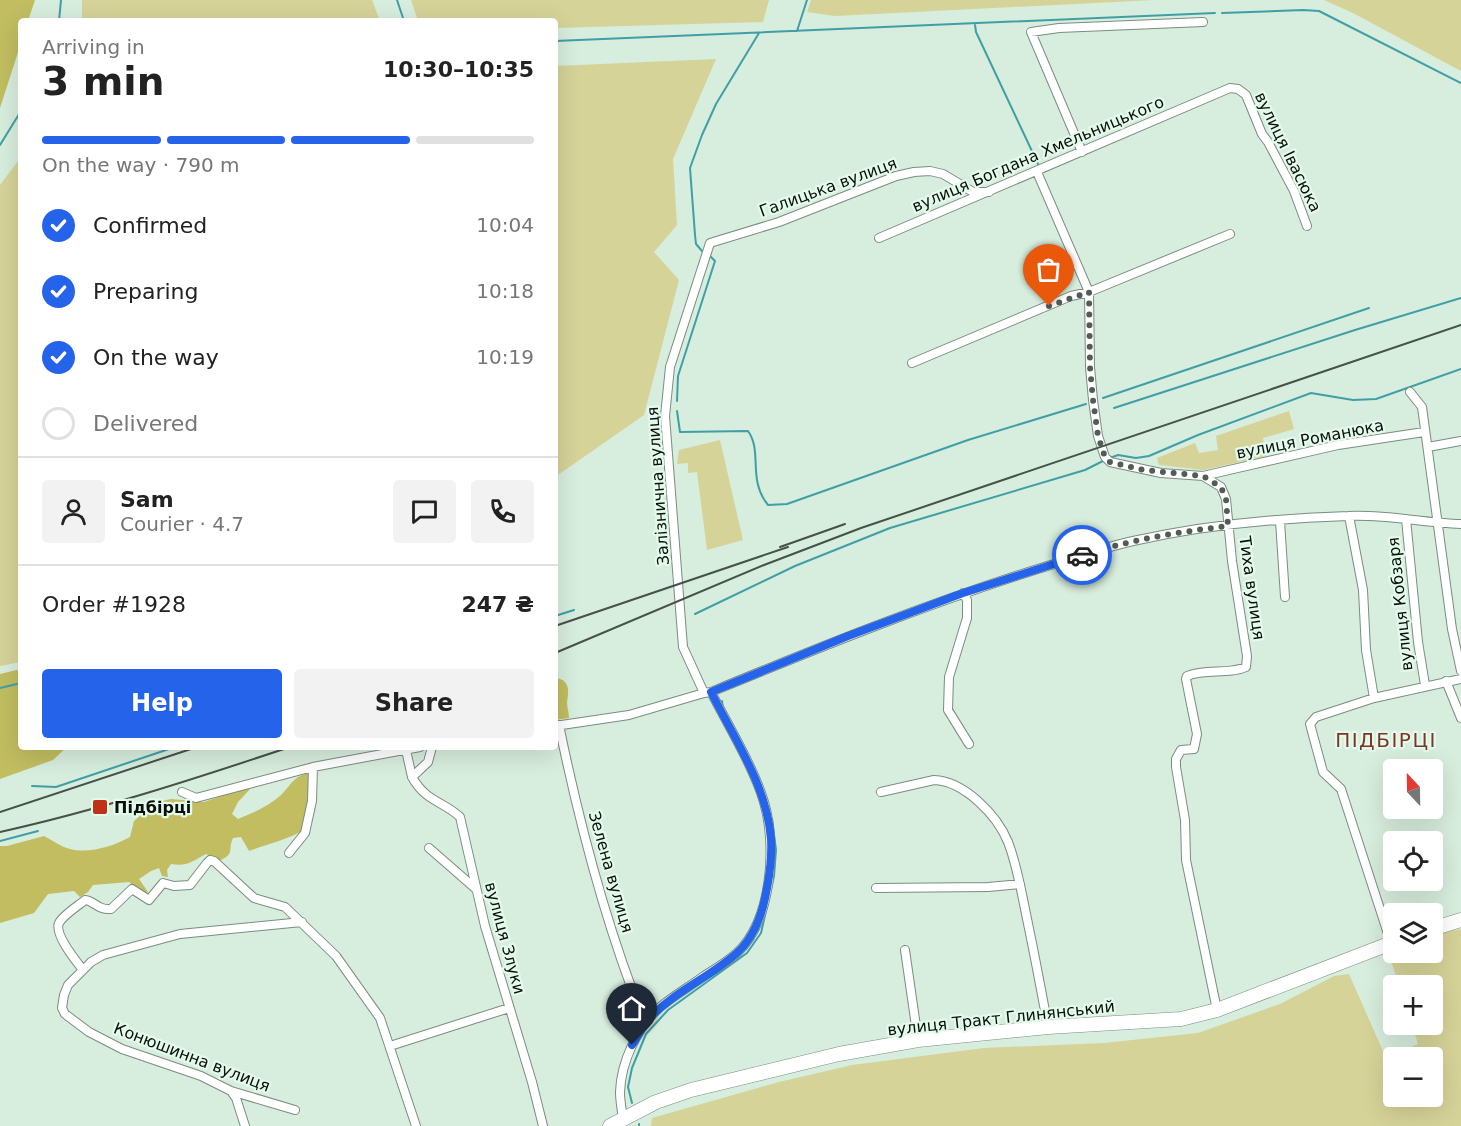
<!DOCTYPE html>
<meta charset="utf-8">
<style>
body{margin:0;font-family:"DejaVu Sans",sans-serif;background:#f2f2f2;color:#222;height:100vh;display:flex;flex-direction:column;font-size:22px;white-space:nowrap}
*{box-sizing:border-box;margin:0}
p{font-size:20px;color:#767676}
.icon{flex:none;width:33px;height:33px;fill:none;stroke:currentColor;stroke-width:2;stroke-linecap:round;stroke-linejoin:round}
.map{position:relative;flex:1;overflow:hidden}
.side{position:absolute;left:18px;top:18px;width:540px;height:732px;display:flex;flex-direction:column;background:#fff;border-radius:6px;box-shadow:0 6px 24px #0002}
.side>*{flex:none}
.needle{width:39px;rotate:338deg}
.tools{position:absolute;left:1383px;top:759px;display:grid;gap:12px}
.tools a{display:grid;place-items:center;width:60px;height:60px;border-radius:6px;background:#fff;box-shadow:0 6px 24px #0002;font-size:30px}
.pin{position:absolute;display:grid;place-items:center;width:51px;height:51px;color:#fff;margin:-62px -26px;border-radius:50% 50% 50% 0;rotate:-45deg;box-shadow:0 0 6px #0007}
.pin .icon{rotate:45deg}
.courier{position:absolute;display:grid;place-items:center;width:60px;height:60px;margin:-30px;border:4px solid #2563eb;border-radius:50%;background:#fff;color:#222;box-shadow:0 2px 8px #0007}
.head em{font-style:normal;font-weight:700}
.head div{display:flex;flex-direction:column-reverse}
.head{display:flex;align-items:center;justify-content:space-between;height:102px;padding:0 24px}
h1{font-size:39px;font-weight:700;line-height:45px}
.bar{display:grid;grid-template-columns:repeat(4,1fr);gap:9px 6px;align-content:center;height:72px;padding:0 24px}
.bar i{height:8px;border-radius:4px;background:#e0e0e0}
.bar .selected{background:#2563eb}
.bar p{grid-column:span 4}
.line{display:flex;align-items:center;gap:15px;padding:0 24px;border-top:2px solid #e0e0e0}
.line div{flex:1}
.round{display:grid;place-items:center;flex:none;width:63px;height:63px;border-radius:6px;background:#f2f2f2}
ol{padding:0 24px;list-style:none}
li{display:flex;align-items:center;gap:18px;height:66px}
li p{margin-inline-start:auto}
li .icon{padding:6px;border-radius:50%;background:#2563eb;color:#fff;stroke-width:4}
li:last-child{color:#767676}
li i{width:33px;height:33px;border:3px solid #e0e0e0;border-radius:50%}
.cta{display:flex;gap:12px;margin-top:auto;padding:12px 24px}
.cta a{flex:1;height:69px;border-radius:6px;background:#2563eb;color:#fff;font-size:24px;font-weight:700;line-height:69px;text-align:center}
.cta a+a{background:#f2f2f2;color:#222}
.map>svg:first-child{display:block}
.green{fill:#d5d398;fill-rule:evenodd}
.forest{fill:#c1bd60}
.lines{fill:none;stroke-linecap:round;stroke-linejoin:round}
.stream{stroke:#409fa6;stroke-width:2}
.street-casing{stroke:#7a8d80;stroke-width:10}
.primary-casing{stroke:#7a8d80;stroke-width:15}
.street{stroke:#fff;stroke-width:8}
.primary{stroke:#fff;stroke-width:14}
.rail{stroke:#465149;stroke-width:2}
.done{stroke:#515d54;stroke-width:6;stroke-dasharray:0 10.8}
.route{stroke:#2563eb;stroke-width:8}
.poi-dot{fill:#be3318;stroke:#e4faeb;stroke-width:2}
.labels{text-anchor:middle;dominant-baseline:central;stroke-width:4.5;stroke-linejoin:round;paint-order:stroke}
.street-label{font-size:16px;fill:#09100b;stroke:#e4faeb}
.poi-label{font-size:16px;font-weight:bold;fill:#09100b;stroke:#e4faeb;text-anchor:start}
.quarter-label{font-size:20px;letter-spacing:1.5px;fill:#7b3628;stroke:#e4faeb}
</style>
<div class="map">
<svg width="1461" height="1126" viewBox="0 0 1461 1126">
<rect width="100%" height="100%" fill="#d7eddd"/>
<path class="green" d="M82 0H372L380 21H82Z
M411 0H769L763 22 555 28V21H418Z
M811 0H1154L835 16 807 12Z
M1324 0H1461V71L1353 13Z
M716 59 673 159 677 225 654 252 679 280 644 415 555 477V66Z
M21 157V662L0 666V185Z
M1289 411 1294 429 1263 438 1266 456 1204 470 1159 465 1157 458 1195 443 1199 453 1218 450 1216 436Z
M720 440 743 540 707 550 697 472 688 473V463L677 464 679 450Z
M1461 929V1126H651L652 1118 779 1082 852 1065 984 1048 1104 1043 1198 1033 1280 1004 1334 976 1349 974 1386 1058 1418 1044 1412 1025 1432 1024V986L1399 985 1388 952 1393 950 1394 952H1432L1433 935ZM1394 1058H1432V1096H1394Z"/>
<path class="forest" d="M0 0H35L28 21H21V43L0 108Z
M21 669V747H67L53 760 0 779V674Z
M555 678C570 679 569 691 567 702 567 707 569 713 569 718L555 720Z
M311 772V791L302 831C286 840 267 844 249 851L241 837 233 838C227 851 236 853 219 861L206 854C193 861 186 867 171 864L167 870 168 877 162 876 159 868 151 871 139 879 148 892 143 895 129 882 93 885 88 892 80 897 74 891 48 894 34 913 0 923V846H7L44 836C52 840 61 847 70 849 89 854 114 846 130 837L134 821 141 815 146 809 158 802 171 799 204 802 248 787 250 789 238 802 232 814 238 819C253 813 269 806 281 795 294 782 291 778 311 772Z"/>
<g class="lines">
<path class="stream" d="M397 0 404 21
M1222 13 1303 10 1319 11 1461 83
M59 21 61 0
M975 25 976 32 1038 164
M797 31 807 0
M555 41 1215 13
M0 145 21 111
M702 251 696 244 695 235 690 168 702 135 716 104 759 33
M1103 398 1369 308
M677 401 678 376 715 261 710 256
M1114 408 1355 330 1461 298
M677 411 680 432 748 431C763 452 747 479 768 505L787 504 968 440 1086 404
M1110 458 1118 455 1136 458 1149 456 1198 435 1311 393 1353 400 1376 399 1461 369
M695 614 795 566 890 528 1085 470 1105 460
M555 616 574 610
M0 688 21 683
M722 701 723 708
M32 786 56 787 175 747
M0 841 38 831
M632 1103 628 1087 632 1068 646 1034 668 1010 747 953 761 933 774 876 776 850 772 819
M639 1124V1126"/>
<g class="street-casing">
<path id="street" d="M1082 152 1031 32 1059 28 1203 22
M1037 172 1089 292 1090 367 1093 400 1098 436 1105 457 1110 462 1161 473 1203 476 1221 487 1226 499 1232 561 1247 656 1246 667C1228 675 1206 668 1187 676L1186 679 1197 734 1194 749 1181 750 1176 759V767L1185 820 1186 860 1217 1010
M879 238 1230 88 1238 89 1246 95 1262 134 1268 142 1294 191 1307 226
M912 363 1071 296 1089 292 1230 234
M1410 392 1422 407 1452 629 1461 671
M1428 447 1461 441
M1203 476 1338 445 1424 432
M1349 516 1363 590 1366 650 1374 698
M1406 519 1418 642 1425 685
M1280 521 1285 597
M963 593 967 600V618L949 677 948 710 969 744
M1446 681 1461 718
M711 692C820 647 929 603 1041 568 1072 559 1102 548 1133 541 1200 526 1279 518 1348 516 1386 514 1423 523 1461 524
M711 692 704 693 683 647 665 416 670 367 710 243 779 222 896 176 914 172 930 171 943 174 973 192H989
M559 725C580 827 606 927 645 1023
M555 726 629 715 704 693
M432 747 428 762 412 777C426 802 443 801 460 817L485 926 532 1082 543 1126
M406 750 412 777
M182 792 196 798 313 767 420 747
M881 792 934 780C964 781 997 815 1008 842 1017 865 1021 890 1026 914 1034 952 1041 989 1048 1027
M429 848 476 889
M289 853 305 833 312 801 313 767
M876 888 988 887 1020 884
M1391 943 1341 789 1323 772 1310 724 1316 717 1374 698 1461 679
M905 950 918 1040
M83 970C76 961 54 934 59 923 63 915 78 906 85 900 95 901 97 910 111 909L132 889 149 900 163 883 174 886 190 885 207 863 210 860 214 861 254 898 285 907 336 956 380 1018 416 1126
M390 1046 509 1008
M231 1091 236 1098 245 1126
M295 1110 231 1091 201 1076 122 1049 89 1032 65 1014 62 1008 64 995 68 985 91 962 103 955 180 934 302 922
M623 1119C622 1111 620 1101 620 1092 621 1062 637 1028 659 1008 673 996 689 987 704 976 715 969 727 962 737 953 772 920 777 846 764 802 754 768 728 725 711 692"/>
</g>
<g class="primary-casing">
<path id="primary" d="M1432 929 1461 920
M610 1126 656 1102 691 1090 839 1054 918 1040 1048 1027 1181 1019 1217 1010 1394 942"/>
</g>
<use href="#street" class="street"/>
<use href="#primary" class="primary"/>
<path class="rail" d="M780 547 845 524
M555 626 788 547
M555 653 764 565 861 528 1461 325
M0 812 197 747
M0 832C99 810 194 779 290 747"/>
</g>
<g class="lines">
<path class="done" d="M1049 306 1089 292 1090 367 1093 400 1098 436 1105 457 1110 462 1144 470 1203 476 1221 487 1226 499 1228 526C1178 532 1130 540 1082 555"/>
<path class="route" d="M632 1045C637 1038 641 1029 646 1022 671 993 709 978 737 953 755 937 763 912 767 888 770 872 772 855 771 839 767 786 734 738 711 692L848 636 963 593 1082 555"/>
</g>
<rect class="poi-dot" x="92" y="799" width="16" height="16" rx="3"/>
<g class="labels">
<g class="street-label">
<text transform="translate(1288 152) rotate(64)">вулиця Івасюка</text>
<text transform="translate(1038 154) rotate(-23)">вулиця Богдана Хмельницького</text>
<text transform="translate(828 187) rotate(-20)">Галицька вулиця</text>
<text transform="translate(1310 439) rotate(-11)">вулиця Романюка</text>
<text transform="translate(658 486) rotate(-94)">Залізнична вулиця</text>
<text transform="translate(1252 588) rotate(82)">Тиха вулиця</text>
<text transform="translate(1400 604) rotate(-96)">вулиця Кобзаря</text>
<text transform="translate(611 872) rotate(74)">Зелена вулиця</text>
<text transform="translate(505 938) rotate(75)">вулиця Злуки</text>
<text transform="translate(1001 1018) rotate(-6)">вулиця Тракт Глинянський</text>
<text transform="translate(192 1057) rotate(21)">Конюшинна вулиця</text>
</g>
<g class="poi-label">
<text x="114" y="807">Підбірці</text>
</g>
<g class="quarter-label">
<text x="1386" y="740">ПІДБІРЦІ</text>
</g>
</g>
</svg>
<div class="tools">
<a><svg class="needle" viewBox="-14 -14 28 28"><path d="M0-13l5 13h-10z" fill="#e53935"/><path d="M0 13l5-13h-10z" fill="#767676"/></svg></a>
<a><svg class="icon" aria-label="locate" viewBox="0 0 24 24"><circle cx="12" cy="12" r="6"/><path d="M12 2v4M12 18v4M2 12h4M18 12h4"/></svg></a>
<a><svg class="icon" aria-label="layers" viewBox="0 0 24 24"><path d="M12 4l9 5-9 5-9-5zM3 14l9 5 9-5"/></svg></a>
<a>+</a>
<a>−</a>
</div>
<div class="pin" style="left:1049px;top:306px;background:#ea580c"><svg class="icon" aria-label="bag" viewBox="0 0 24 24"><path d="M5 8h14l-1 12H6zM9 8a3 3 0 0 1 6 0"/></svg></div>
<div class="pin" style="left:632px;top:1045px;background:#1f2937"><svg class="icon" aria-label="home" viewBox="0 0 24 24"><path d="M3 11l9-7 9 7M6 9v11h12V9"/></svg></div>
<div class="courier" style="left:1082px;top:555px"><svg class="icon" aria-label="car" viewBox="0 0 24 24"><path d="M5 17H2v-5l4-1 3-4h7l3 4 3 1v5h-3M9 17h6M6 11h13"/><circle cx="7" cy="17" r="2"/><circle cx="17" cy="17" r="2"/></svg></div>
<section class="side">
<div class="head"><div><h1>3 min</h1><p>Arriving in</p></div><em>10:30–10:35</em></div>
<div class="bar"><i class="selected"></i><i class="selected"></i><i class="selected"></i><i></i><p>On the way · 790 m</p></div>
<ol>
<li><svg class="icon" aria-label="check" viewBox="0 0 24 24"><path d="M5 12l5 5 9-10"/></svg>Confirmed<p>10:04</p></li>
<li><svg class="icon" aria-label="check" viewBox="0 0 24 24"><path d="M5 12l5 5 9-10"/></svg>Preparing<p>10:18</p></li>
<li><svg class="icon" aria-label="check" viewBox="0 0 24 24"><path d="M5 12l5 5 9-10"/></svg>On the way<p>10:19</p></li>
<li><i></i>Delivered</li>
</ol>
<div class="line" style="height:108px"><a class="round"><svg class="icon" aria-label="person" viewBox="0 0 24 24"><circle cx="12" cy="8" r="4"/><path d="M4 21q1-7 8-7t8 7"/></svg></a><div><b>Sam</b><p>Courier · 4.7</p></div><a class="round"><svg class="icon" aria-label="chat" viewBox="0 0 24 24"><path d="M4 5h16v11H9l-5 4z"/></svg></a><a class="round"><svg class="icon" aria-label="phone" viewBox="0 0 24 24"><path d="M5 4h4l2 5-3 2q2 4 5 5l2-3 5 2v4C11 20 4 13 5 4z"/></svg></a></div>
<div class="line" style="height:78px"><div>Order #1928</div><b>247 ₴</b></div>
<div class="cta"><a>Help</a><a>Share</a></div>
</section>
</div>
